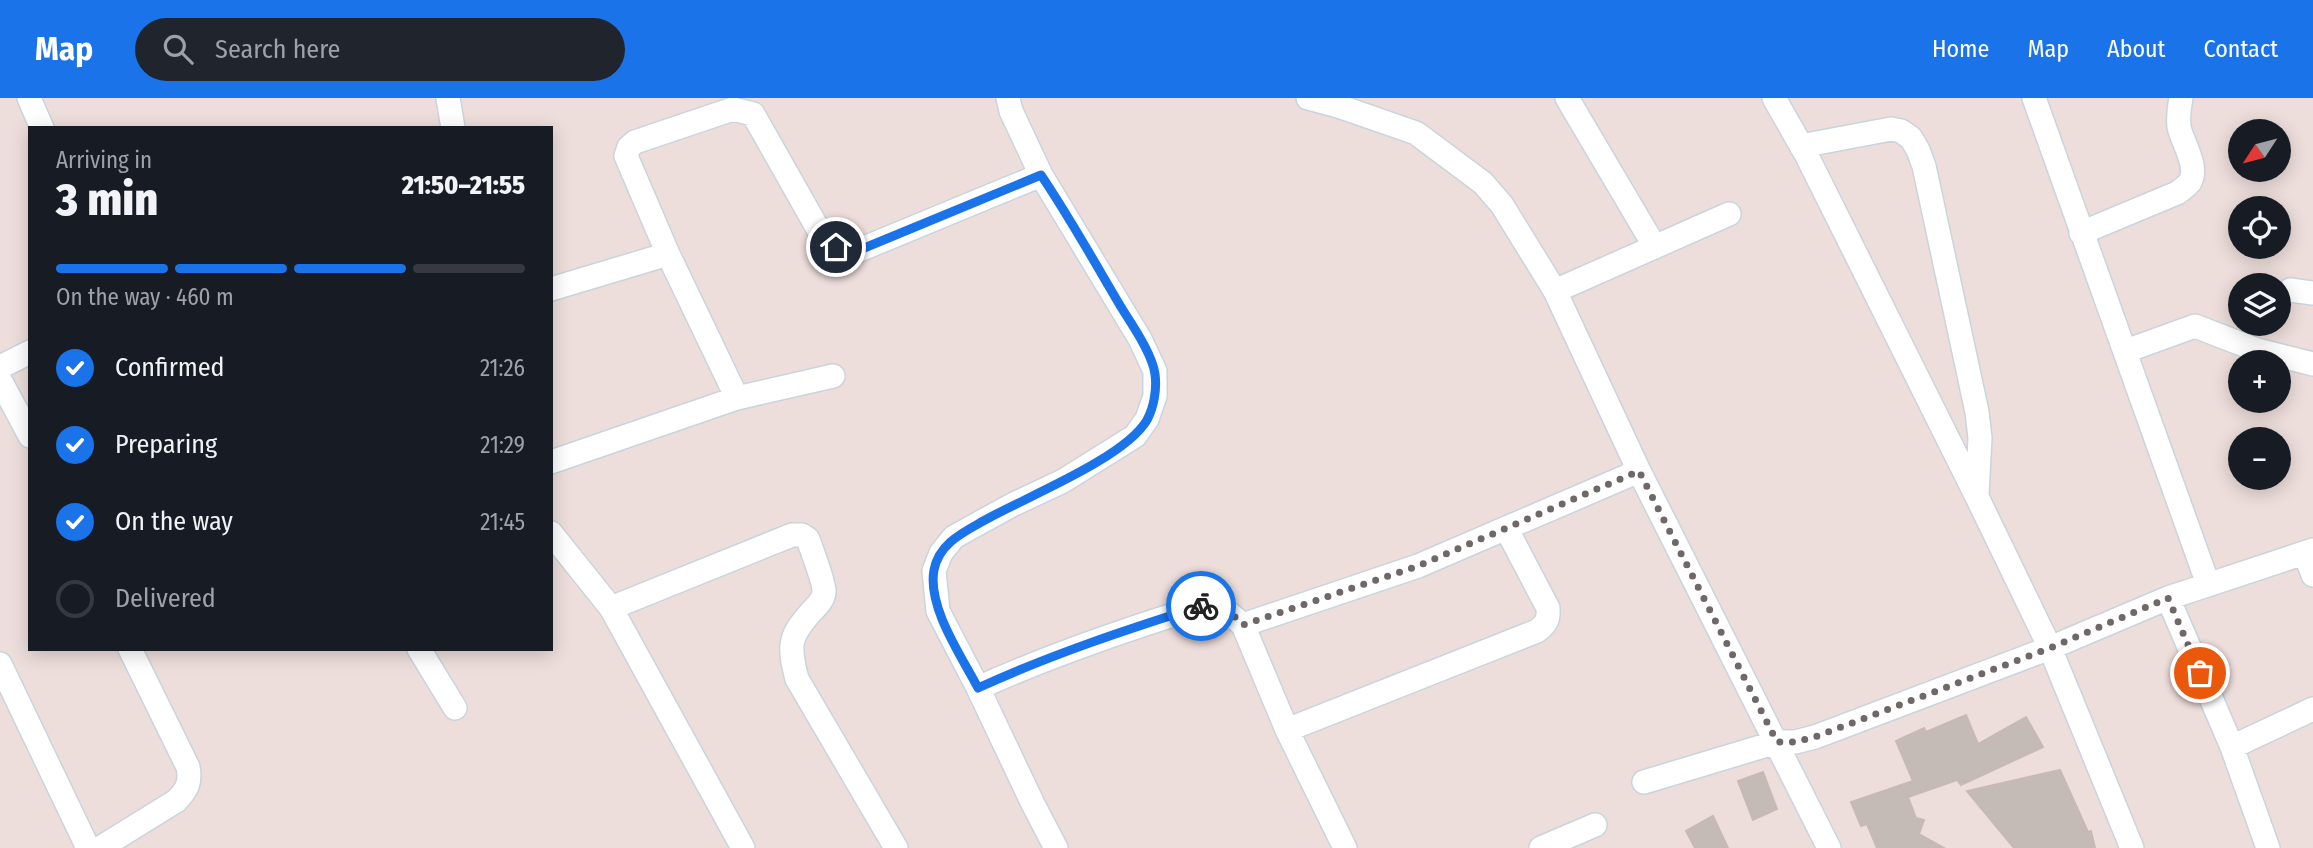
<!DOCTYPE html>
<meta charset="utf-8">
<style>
body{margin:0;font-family:"Fira Sans Condensed",sans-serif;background:#20242c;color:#f1f3f6;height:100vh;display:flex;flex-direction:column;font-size:26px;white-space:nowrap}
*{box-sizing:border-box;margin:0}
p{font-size:23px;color:#9ea1a6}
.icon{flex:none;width:38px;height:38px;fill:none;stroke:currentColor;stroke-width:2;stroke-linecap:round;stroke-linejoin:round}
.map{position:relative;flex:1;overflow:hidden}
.sheet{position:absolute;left:28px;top:28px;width:525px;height:525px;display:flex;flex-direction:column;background:#171b24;border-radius:0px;box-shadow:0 4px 18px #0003}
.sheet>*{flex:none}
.needle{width:46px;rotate:234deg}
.tools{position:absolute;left:2228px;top:21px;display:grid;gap:14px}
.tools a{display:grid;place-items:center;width:63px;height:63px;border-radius:50%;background:#171b24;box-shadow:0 4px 18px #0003;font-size:35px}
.pin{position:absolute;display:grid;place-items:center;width:60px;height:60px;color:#fff;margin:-30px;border:4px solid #fff;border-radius:50%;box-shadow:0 2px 7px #0007}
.courier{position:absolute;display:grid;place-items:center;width:70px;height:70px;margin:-35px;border:5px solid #1a73e8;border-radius:50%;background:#fff;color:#222;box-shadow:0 2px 9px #0007}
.overview em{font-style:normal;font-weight:800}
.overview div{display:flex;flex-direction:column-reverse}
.overview{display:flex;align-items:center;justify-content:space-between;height:119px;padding:0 28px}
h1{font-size:46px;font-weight:800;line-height:52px}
.bar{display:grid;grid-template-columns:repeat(4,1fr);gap:10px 7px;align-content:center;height:84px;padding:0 28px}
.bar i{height:9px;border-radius:5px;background:#363941}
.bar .selected{background:#1a73e8}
.bar p{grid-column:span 4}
ol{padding:0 28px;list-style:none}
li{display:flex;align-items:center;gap:21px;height:77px}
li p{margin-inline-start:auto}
li .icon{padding:7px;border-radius:50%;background:#1a73e8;color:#fff;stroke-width:4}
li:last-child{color:#9ea1a6}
li i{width:38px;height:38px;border:4px solid #363941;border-radius:50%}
header{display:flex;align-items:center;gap:42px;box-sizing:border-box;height:98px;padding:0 35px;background:#1a73e8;color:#fff}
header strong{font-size:33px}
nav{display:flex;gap:38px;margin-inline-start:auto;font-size:24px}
.search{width:490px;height:63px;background:#20242c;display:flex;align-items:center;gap:18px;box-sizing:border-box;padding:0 24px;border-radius:38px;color:#9ea1a6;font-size:26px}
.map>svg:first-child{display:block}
.building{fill:#c4bab6;stroke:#c8b9b4;stroke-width:2}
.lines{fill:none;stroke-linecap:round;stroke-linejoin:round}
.minor-casing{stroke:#c9d4dd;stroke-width:26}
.minor{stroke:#fff;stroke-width:23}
.done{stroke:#6e6968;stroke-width:7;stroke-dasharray:0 12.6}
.route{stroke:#1a73e8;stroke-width:9}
</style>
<header>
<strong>Map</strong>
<div class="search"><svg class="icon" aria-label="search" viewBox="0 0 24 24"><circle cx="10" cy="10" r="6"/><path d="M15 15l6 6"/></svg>Search here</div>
<nav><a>Home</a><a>Map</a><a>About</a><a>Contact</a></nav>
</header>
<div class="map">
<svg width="2313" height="750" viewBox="0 0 2313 750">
<rect width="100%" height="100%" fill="#eddedb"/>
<path class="building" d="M1966 617 1978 646 2026 619 2043 649 1961 687 1957 682 1908 699 1916 720 1924 722 1919 736 1944 750H1877L1867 726 1861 728 1851 704 1913 683 1896 643 1924 630 1926 634Z
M2060 672 2088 734 2091 733 2095 750H2014L1967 693Z
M1763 674 1777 711 1753 722 1738 683Z
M1713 718 1728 750H1695L1686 733Z"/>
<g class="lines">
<g class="minor-casing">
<path id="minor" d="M29 0 42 30
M448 0 453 30
M1008 0 1011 13 1041 77 1140 241 1155 273V298L1147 321 1135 338 1063 383 1012 407 954 439 941 455 934 473 938 513 978 590 1033 706 1056 750
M1308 0 1338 8 1416 35 1483 85 1502 107 1555 193 1639 373 1829 750
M1567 0 1655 149
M1774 0 1807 58 1977 399 2050 550 2132 750
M2034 0 2208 486
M1801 48 1891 31 1901 33 1911 40 1918 52 1924 68 1977 314 1980 340 1977 396
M2081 135 2177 95C2181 92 2187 88 2190 84 2199 68 2182 44 2179 29 2178 19 2179 10 2181 0
M551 191 668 156
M2290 192 2313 195
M1555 193 1729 116
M2126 253 2195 228 2257 252 2313 266
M0 269 30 254
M0 282 30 338
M737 300 668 156 626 58 629 49 635 44 733 11 753 16 822 138C834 147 842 153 857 153L1041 77
M551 364 737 300 833 278
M551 435 611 510 743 750
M2305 455 2313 477
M2168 500 2232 649 2268 750
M611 510 792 437H802L808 441C812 453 824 483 824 493 824 501 818 507 813 512 789 538 788 547 797 581L896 750
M1243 527 1287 632 1345 750
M419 551 455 610
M0 566 88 750
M978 590C1053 556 1130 530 1208 506L1219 507 1243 527 1418 468 1639 373
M1287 632 1537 533C1546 526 1549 522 1548 510L1506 430
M2232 649 2313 611
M1644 684 1777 644H1795L1815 639 2050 550 2168 500 2313 452
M100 750 176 703C187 692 191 685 188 669L130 551
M1541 750 1595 727"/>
</g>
<use href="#minor" class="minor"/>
</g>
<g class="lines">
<path class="done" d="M1201 508C1219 502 1231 515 1243 527L1418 468 1639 373 1777 644H1795L1815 639 2050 550 2168 500 2200 575"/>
<path class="route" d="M836 149 848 153H857L1041 77C1070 120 1095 165 1121 209 1132 227 1152 255 1155 276 1157 291 1154 309 1147 322 1125 360 1026 399 985 422 964 434 939 445 934 472 927 509 962 559 978 590 1050 557 1125 532 1201 508"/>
</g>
</svg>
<div class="tools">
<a><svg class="needle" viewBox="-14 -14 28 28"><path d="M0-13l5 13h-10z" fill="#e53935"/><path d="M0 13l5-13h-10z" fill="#9ea1a6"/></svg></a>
<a><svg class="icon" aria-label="locate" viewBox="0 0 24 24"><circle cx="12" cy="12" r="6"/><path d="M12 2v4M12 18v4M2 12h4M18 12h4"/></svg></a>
<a><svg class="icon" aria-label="layers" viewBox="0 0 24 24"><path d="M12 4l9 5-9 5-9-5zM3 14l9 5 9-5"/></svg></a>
<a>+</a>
<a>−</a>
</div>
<div class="pin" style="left:2200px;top:575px;background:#ea580c"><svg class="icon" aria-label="bag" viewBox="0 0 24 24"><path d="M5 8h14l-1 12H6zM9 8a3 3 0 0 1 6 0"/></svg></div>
<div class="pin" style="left:836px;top:149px;background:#1f2937"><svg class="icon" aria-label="home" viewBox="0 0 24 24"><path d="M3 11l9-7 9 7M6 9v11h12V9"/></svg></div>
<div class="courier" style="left:1201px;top:508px"><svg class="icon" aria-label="bike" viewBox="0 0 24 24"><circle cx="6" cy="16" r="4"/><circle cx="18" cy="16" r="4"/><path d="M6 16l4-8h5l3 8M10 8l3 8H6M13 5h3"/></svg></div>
<section class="sheet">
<div class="overview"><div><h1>3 min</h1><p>Arriving in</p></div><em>21:50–21:55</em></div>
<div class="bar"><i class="selected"></i><i class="selected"></i><i class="selected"></i><i></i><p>On the way · 460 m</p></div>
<ol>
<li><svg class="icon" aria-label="check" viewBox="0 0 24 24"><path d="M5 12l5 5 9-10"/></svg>Confirmed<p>21:26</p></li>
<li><svg class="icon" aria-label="check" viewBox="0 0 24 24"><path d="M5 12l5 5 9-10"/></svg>Preparing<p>21:29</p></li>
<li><svg class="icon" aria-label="check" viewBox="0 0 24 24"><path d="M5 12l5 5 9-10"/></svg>On the way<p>21:45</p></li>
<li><i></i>Delivered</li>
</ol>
</section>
</div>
